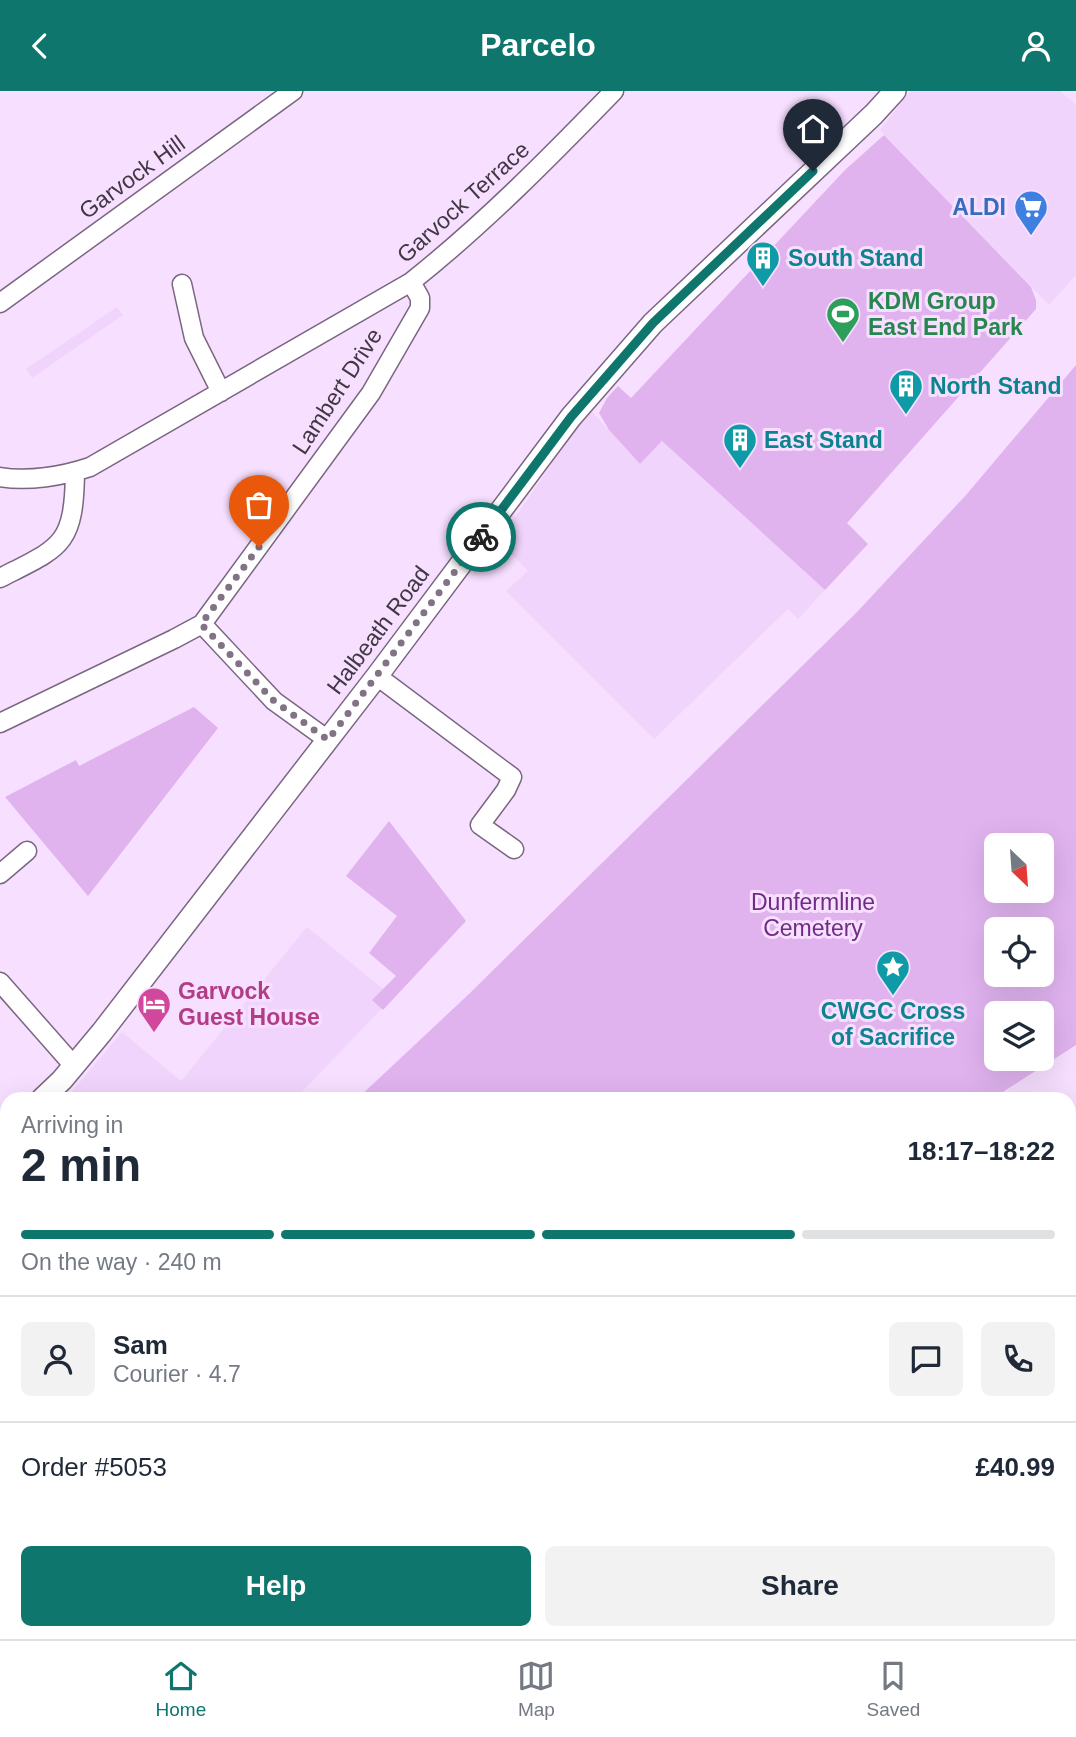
<!DOCTYPE html>
<meta charset="utf-8">
<style>
body{margin:0;font-family:Arial,sans-serif;background:#f2f2f3;color:#1f2937;height:100vh;display:flex;flex-direction:column;font-size:26px;white-space:nowrap}
*{box-sizing:border-box;margin:0}
p{font-size:23px;color:#747a83}
.icon{flex:none;width:38px;height:38px;fill:none;stroke:currentColor;stroke-width:2;stroke-linecap:round;stroke-linejoin:round}
.map{position:relative;flex:1;overflow:hidden}
.details{position:absolute;left:0px;top:1001px;width:1076px;height:548px;display:flex;flex-direction:column;background:#fff;border-radius:21px 21px 0 0;box-shadow:0 7px 28px #0002}
.details>*{flex:none}
.needle{width:46px;rotate:155deg}
.tools{position:absolute;left:984px;top:742px;display:grid;gap:14px}
.tools a{display:grid;place-items:center;width:70px;height:70px;border-radius:10px;background:#fff;box-shadow:0 7px 28px #0002;font-size:35px}
.pin{position:absolute;display:grid;place-items:center;width:60px;height:60px;color:#fff;margin:-72px -30px;border-radius:50% 50% 50% 0;rotate:-45deg;box-shadow:0 0 7px #0007}
.pin .icon{rotate:45deg}
.courier{position:absolute;display:grid;place-items:center;width:70px;height:70px;margin:-35px;border:5px solid #0f766e;border-radius:50%;background:#fff;color:#222;box-shadow:0 2px 9px #0007}
.summary em{font-style:normal;font-weight:700}
.summary div{display:flex;flex-direction:column-reverse}
.summary{display:flex;align-items:center;justify-content:space-between;height:119px;padding:0 21px}
h1{font-size:46px;font-weight:700;line-height:52px}
.bar{display:grid;grid-template-columns:repeat(4,1fr);gap:10px 7px;align-content:center;height:84px;padding:0 21px}
.bar i{height:9px;border-radius:5px;background:#e0e1e3}
.bar .selected{background:#0f766e}
.bar p{grid-column:span 4}
.line{display:flex;align-items:center;gap:18px;padding:0 21px;border-top:2px solid #e0e1e3}
.line div{flex:1}
.round{display:grid;place-items:center;flex:none;width:74px;height:74px;border-radius:10px;background:#f2f2f3}
.action{display:flex;gap:14px;margin-top:auto;padding:14px 21px}
.action a{flex:1;height:80px;border-radius:10px;background:#0f766e;color:#fff;font-size:28px;font-weight:700;line-height:80px;text-align:center}
.action a+a{background:#f2f2f3;color:#1f2937}
header{display:flex;justify-content:space-between;align-items:center;height:91px;padding:0 21px;background:#0f766e;color:#fff;font-size:32px;font-weight:700}
.dock{display:flex;justify-content:space-around;align-items:center;height:98px;border-top:2px solid #e0e1e3;background:#fff;font-size:19px;color:#747a83}
.dock a{display:grid;justify-items:center;gap:4px}
.dock .selected{color:#0f766e}
.map>svg:first-child{display:block}
.built{fill:#f1d4fb}
.green{fill:#e0b3ef;fill-rule:evenodd}
.lines{fill:none;stroke-linecap:round;stroke-linejoin:round}
.minor-casing{stroke:#7b6682;stroke-width:21}
.major-casing{stroke:#7b6682;stroke-width:24}
.minor{stroke:#fff;stroke-width:18}
.major{stroke:#fff;stroke-width:21}
.done{stroke:#817285;stroke-width:7;stroke-dasharray:0 12.6}
.route{stroke:#0f766e;stroke-width:9}
.labels{text-anchor:middle;dominant-baseline:central;stroke-width:6;stroke-linejoin:round;paint-order:stroke}
.street-label{font-size:23px;fill:#413844;stroke:#f7dfff}
.shop-label{font-size:23px;font-weight:bold;fill:#366cbe;stroke:#f7dfff;text-anchor:end}
.culture-label{font-size:23px;font-weight:bold;fill:#0d838f;stroke:#f7dfff;text-anchor:start}
.leisure-label{font-size:23px;font-weight:bold;fill:#27864d;stroke:#f7dfff;text-anchor:start}
.park-label{font-size:23px;fill:#702b85;stroke:#f7dfff}
.hotel-label{font-size:23px;font-weight:bold;fill:#b23c85;stroke:#f7dfff;text-anchor:start}
</style>
<header><svg class="icon" aria-label="back" viewBox="0 0 24 24"><path d="M15 5l-7 7 7 7"/></svg>Parcelo<svg class="icon" aria-label="person" viewBox="0 0 24 24"><circle cx="12" cy="8" r="4"/><path d="M4 21q1-7 8-7t8 7"/></svg></header>
<div class="map">
<svg width="1076" height="1548" viewBox="0 0 1076 1548">
<rect width="100%" height="100%" fill="#f7dfff"/>
<path class="built" d="M910 0H1060L1076 14V184L1049 214 880 39Z
M117 216 123 224 32 287 26 278Z
M592 321 640 373 662 350 825 499 798 528 788 518 654 648 506 500 528 480 499 450 576 337Z
M307 836 393 906 295 1008H74L69 1004 122 941 181 990Z
M1069 1202H1076V1373L1069 1369Z"/>
<path class="green" d="M884 44 1031 196 1036 209V218L847 432 868 453 825 499 662 350 640 373 609 339 599 322 607 307 618 295 631 307 845 79Z
M1076 274V954L992 1008H357L470 902 857 521 966 404ZM996 754H1041V800H996ZM996 838H1041V884H996ZM1041 922V968H996V922Z
M194 616 218 637 88 805 5 706 76 669 79 675Z
M389 730 466 830 383 919 372 909 396 885 369 862 397 825 346 785Z"/>
<g class="lines">
<g class="minor-casing">
<path id="minor" d="M182 193 194 247 221 301
M0 212 293 0
M0 386C28 391 63 385 90 376L411 191C484 133 549 67 614 0
M0 487C61 456 74 455 75 381
M202 533 274 610 328 649
M377 585 512 686 506 699 480 734 514 758
M0 632 174 548 202 533 371 302 420 217V207L411 191
M0 783 27 760
M0 891 74 975
M0 1070 7 1079
M1069 1122 1076 1110
M1069 1445 1076 1450
M145 1542V1548
M450 1542 452 1548
M658 1542 676 1548
M368 1548 377 1542
M531 1548 551 1542
M638 1548 639 1542
M825 1548 828 1542"/>
</g>
<g class="major-casing">
<path id="major" d="M42 1008 62 989 102 941 377 585 571 326 653 232 874 23 895 0
M0 1042 7 1037"/>
</g>
<use href="#minor" class="minor"/>
<use href="#major" class="major"/>
</g>
<g class="lines">
<path class="done" d="M259 456 201 533 274 610 328 649 481 446"/>
<path class="route" d="M481 446 571 326 653 232 813 80"/>
</g>
<defs>
<g id="supermarket-pin" transform="scale(1.75)"><path d="M0 17L-7.5 6A9.5 9.5 0 1 1 7.5 6Z" fill="#3f7fe0" stroke="#f7dfff"/><path d="M-6-5.5h2.5l.6 2H6L4.5 2H-2.5L-4.4-4H-6ZM-1.5 3.2a1.3 1.3 0 1 0 .1 0ZM3 3.2a1.3 1.3 0 1 0 .1 0Z" fill="#fff"/></g>
<g id="building-pin" transform="scale(1.75)"><path d="M0 17L-7.5 6A9.5 9.5 0 1 1 7.5 6Z" fill="#0f9aa8" stroke="#f7dfff"/><path d="M-4-6H4V6H1V3H-1V6H-4ZM-2.5-4.3h1.7v1.8h-1.7ZM.8-4.3h1.7v1.8H.8ZM-2.5-1h1.7V.8h-1.7ZM.8-1h1.7V.8H.8Z" fill="#fff"/></g>
<g id="stadium-pin" transform="scale(1.75)"><path d="M0 17L-7.5 6A9.5 9.5 0 1 1 7.5 6Z" fill="#2e9e5b" stroke="#f7dfff"/><path d="M0-5a6.5 5 0 1 0 0 10a6.5 5 0 1 0 0-10ZM-3.5-1.8h7v3.6h-7Z" fill="#fff"/></g>
<g id="sight-pin" transform="scale(1.75)"><path d="M0 17L-7.5 6A9.5 9.5 0 1 1 7.5 6Z" fill="#0f9aa8" stroke="#f7dfff"/><path d="M0-6L1.8-2.2L6-1.7L2.9 1.2L3.7 5.4L0 3.3L-3.7 5.4L-2.9 1.2L-6-1.7L-1.8-2.2Z" fill="#fff"/></g>
<g id="hotel-pin" transform="scale(1.75)"><path d="M0 17L-7.5 6A9.5 9.5 0 1 1 7.5 6Z" fill="#d1479c" stroke="#f7dfff"/><path d="M-6-4.5h1.5V1H6V5H4.5V3h-9V5H-6ZM-4 0a1.8 1.8 0 1 1 3.6 0ZM.5 0V-2.5h3Q6-2.5 6 0Z" fill="#fff"/></g>
</defs>
<g fill-rule="evenodd">
<use href="#supermarket-pin" x="1031" y="116"/>
<use href="#building-pin" x="763" y="167"/>
<use href="#stadium-pin" x="843" y="223"/>
<use href="#building-pin" x="906" y="295"/>
<use href="#building-pin" x="740" y="349"/>
<use href="#sight-pin" x="893" y="876"/>
<use href="#hotel-pin" x="154" y="913"/>
</g>
<g class="labels">
<g class="street-label">
<text transform="translate(132 86) rotate(-36)">Garvock Hill</text>
<text transform="translate(463 111) rotate(-42)">Garvock Terrace</text>
<text transform="translate(337 300) rotate(-57)">Lambert Drive</text>
<text transform="translate(378 539) rotate(-53)">Halbeath Road</text>
</g>
<g class="shop-label">
<text x="1006" y="116">ALDI</text>
</g>
<g class="culture-label">
<text x="788" y="167">South Stand</text>
<text x="930" y="295">North Stand</text>
<text x="764" y="349">East Stand</text>
<text x="893" y="920" text-anchor="middle">CWGC Cross<tspan x="893" dy="26">of Sacrifice</tspan></text>
</g>
<g class="leisure-label">
<text x="868" y="210">KDM Group<tspan x="868" dy="26">East End Park</tspan></text>
</g>
<g class="park-label">
<text x="813" y="811">Dunfermline<tspan x="813" dy="26">Cemetery</tspan></text>
</g>
<g class="hotel-label">
<text x="178" y="900">Garvock<tspan x="178" dy="26">Guest House</tspan></text>
</g>
</g>
</svg>
<div class="tools">
<a><svg class="needle" viewBox="-14 -14 28 28"><path d="M0-13l5 13h-10z" fill="#e53935"/><path d="M0 13l5-13h-10z" fill="#747a83"/></svg></a>
<a><svg class="icon" aria-label="locate" viewBox="0 0 24 24"><circle cx="12" cy="12" r="6"/><path d="M12 2v4M12 18v4M2 12h4M18 12h4"/></svg></a>
<a><svg class="icon" aria-label="layers" viewBox="0 0 24 24"><path d="M12 4l9 5-9 5-9-5zM3 14l9 5 9-5"/></svg></a>
</div>
<div class="pin" style="left:259px;top:456px;background:#ea580c"><svg class="icon" aria-label="bag" viewBox="0 0 24 24"><path d="M5 8h14l-1 12H6zM9 8a3 3 0 0 1 6 0"/></svg></div>
<div class="pin" style="left:813px;top:80px;background:#1f2937"><svg class="icon" aria-label="home" viewBox="0 0 24 24"><path d="M3 11l9-7 9 7M6 9v11h12V9"/></svg></div>
<div class="courier" style="left:481px;top:446px"><svg class="icon" aria-label="bike" viewBox="0 0 24 24"><circle cx="6" cy="16" r="4"/><circle cx="18" cy="16" r="4"/><path d="M6 16l4-8h5l3 8M10 8l3 8H6M13 5h3"/></svg></div>
<section class="details">
<div class="summary"><div><h1>2 min</h1><p>Arriving in</p></div><em>18:17–18:22</em></div>
<div class="bar"><i class="selected"></i><i class="selected"></i><i class="selected"></i><i></i><p>On the way · 240 m</p></div>
<div class="line" style="height:126px"><a class="round"><svg class="icon" aria-label="person" viewBox="0 0 24 24"><circle cx="12" cy="8" r="4"/><path d="M4 21q1-7 8-7t8 7"/></svg></a><div><b>Sam</b><p>Courier · 4.7</p></div><a class="round"><svg class="icon" aria-label="chat" viewBox="0 0 24 24"><path d="M4 5h16v11H9l-5 4z"/></svg></a><a class="round"><svg class="icon" aria-label="phone" viewBox="0 0 24 24"><path d="M5 4h4l2 5-3 2q2 4 5 5l2-3 5 2v4C11 20 4 13 5 4z"/></svg></a></div>
<div class="line" style="height:91px"><div>Order #5053</div><b>£40.99</b></div>
<div class="action"><a>Help</a><a>Share</a></div>
</section>
</div>
<nav class="dock">
<a class="selected"><svg class="icon" aria-label="home" viewBox="0 0 24 24"><path d="M3 11l9-7 9 7M6 9v11h12V9"/></svg>Home</a>
<a><svg class="icon" aria-label="map" viewBox="0 0 24 24"><path d="M3 6l6-2 6 2 6-2v14l-6 2-6-2-6 2zM9 4v14M15 6v14"/></svg>Map</a>
<a><svg class="icon" aria-label="saved" viewBox="0 0 24 24"><path d="M7 4h10v16l-5-4-5 4z"/></svg>Saved</a>
</nav>
